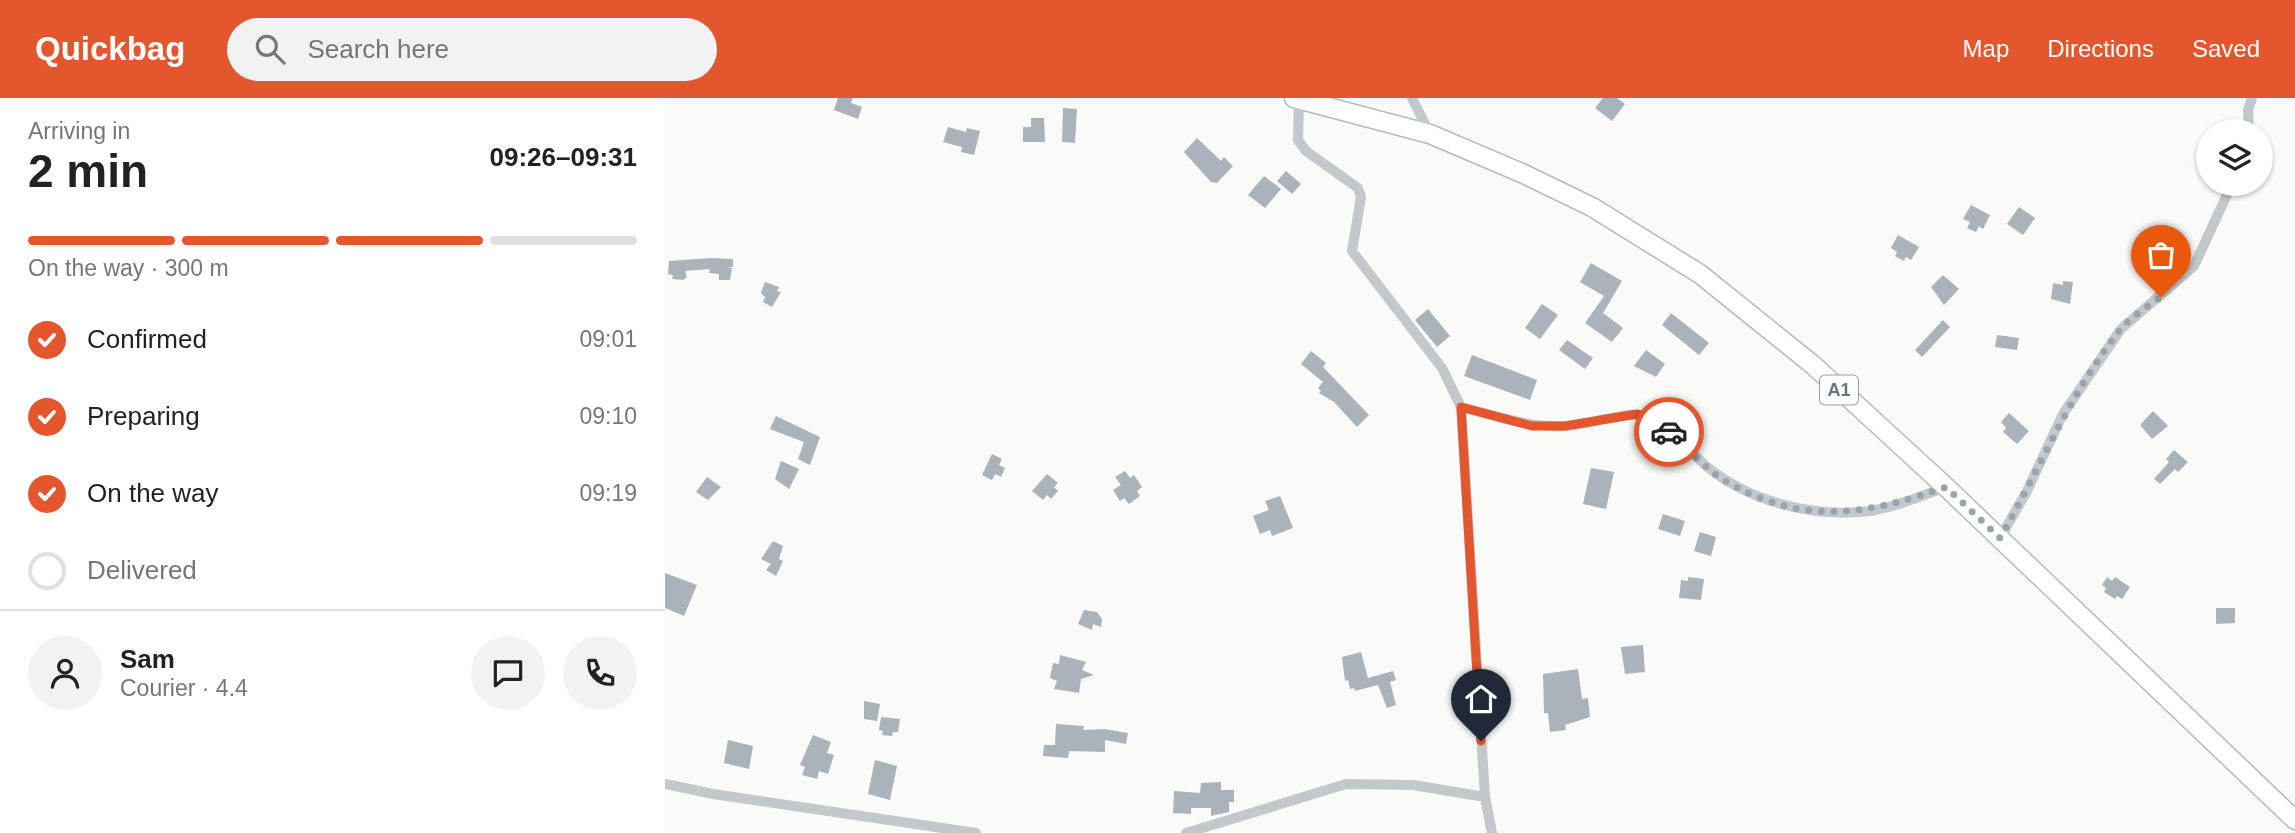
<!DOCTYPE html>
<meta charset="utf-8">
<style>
body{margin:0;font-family:Arial,sans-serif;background:#f2f2f2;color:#222;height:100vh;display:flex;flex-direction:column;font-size:26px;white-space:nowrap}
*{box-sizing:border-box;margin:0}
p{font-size:23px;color:#767676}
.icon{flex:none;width:38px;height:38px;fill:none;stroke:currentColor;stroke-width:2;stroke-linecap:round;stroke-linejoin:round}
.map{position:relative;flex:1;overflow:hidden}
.side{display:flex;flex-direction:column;background:#fff;width:665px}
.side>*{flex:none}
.tools{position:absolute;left:1531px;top:21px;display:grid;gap:14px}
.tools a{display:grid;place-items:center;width:77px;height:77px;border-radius:50%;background:#fff;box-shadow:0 2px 5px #0004;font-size:35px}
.pin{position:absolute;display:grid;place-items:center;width:60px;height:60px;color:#fff;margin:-72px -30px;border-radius:50% 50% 50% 0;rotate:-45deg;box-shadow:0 0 7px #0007}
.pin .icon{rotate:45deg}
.courier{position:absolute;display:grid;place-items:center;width:70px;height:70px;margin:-35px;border:5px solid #e4572e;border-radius:50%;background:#fff;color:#222;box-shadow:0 2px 9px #0007}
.summary em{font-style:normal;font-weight:800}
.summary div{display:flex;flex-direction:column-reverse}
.summary{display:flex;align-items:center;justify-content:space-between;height:119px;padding:0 28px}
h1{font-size:46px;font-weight:800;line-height:52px}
.bar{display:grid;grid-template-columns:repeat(4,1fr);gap:10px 7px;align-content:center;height:84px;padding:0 28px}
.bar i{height:9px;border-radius:5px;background:#e0e0e0}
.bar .current{background:#e4572e}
.bar p{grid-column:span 4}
.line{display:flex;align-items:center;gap:18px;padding:0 28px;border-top:2px solid #e0e0e0}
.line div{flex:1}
.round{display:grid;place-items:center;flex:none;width:74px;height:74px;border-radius:37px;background:#f2f2f2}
ol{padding:0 28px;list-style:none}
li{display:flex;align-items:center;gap:21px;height:77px}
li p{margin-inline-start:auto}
li .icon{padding:7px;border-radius:50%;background:#e4572e;color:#fff;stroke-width:4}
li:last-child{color:#767676}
li i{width:38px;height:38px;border:4px solid #e0e0e0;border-radius:50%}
header{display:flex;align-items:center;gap:42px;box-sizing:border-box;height:98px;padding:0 35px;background:#e4572e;color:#fff}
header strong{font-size:33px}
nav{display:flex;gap:38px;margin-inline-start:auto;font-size:24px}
.search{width:490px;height:63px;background:#f2f2f2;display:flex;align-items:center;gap:18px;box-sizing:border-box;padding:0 24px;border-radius:38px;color:#767676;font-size:26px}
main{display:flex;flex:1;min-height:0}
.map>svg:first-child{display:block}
.building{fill:#aab3b9}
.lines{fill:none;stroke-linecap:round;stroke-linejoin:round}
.trunk-casing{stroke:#b4b9bd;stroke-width:21}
.minor{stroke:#c3c8cc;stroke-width:10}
.trunk{stroke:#fff;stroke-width:18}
.done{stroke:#99a4ac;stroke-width:7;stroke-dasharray:0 12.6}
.route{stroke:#e4572e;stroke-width:9}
.labels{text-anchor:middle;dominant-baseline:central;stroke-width:7;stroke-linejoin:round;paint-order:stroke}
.shield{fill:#fff;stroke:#939fa8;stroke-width:2}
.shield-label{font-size:18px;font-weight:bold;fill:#657683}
</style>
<header>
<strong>Quickbag</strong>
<div class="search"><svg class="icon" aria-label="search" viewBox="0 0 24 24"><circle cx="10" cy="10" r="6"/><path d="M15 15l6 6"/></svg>Search here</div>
<nav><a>Map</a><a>Directions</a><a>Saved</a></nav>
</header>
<main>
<section class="side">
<div class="summary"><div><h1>2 min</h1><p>Arriving in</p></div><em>09:26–09:31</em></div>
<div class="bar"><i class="current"></i><i class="current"></i><i class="current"></i><i></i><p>On the way · 300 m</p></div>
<ol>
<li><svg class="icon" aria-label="check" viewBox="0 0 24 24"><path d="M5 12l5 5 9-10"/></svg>Confirmed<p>09:01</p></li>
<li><svg class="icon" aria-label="check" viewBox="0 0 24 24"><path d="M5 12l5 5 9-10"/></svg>Preparing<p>09:10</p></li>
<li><svg class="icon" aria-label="check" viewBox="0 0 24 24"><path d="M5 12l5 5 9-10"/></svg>On the way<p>09:19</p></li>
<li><i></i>Delivered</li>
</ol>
<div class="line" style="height:126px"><a class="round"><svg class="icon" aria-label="person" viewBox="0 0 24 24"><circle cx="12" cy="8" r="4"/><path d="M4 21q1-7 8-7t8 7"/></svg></a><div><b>Sam</b><p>Courier · 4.4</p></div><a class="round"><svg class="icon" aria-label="chat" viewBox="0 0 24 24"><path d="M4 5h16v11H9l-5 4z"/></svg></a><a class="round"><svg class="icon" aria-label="phone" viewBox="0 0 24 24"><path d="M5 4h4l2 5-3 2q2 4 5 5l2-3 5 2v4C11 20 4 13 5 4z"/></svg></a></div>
</section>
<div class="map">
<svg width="1630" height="735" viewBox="0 0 1630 735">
<rect width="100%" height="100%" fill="#fafaf8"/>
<path class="building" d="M173 0H188L186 5 197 9 193 21 169 12Z
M938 0H952L960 6 947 23 930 10Z
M398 10 412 11 410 45 397 44Z
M366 20H379L380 44H358V29H366Z
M283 29 301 34 302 30 315 33 309 57 296 54 297 49 278 44Z
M532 40 556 63 559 59 568 68 552 85 546 84 519 54Z
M621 73 636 86 627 96 612 83Z
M599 78 616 91 600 110 583 97Z
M1306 107 1325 117 1318 131 1314 128 1311 134 1302 130 1305 124 1298 121Z
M1354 109 1370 120 1358 137 1342 126Z
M1233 137 1254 149 1246 162 1241 159 1239 163 1230 158 1232 154 1226 150Z
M46 160 68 161V169H62L67 170 65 182H54V176L44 175 45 171 20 173 22 179 18 182 7 181 8 177 3 176 4 163Z
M926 165 957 183 938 215 958 230 947 244 920 225 939 198 915 184Z
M1278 177 1294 191 1279 207 1266 189Z
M1398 183 1408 184 1405 206 1386 201 1388 185 1398 187Z
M100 184 114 189 112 193 116 194 107 209 98 204 100 199 96 195Z
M877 206 893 217 875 241 860 230Z
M763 211 785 238 772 249 750 222Z
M1006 215 1044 245 1034 257 997 227Z
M1278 222 1285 229 1257 259 1250 252Z
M1332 237 1354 240 1352 252 1330 249Z
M902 242 928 260 920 271 894 252Z
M981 252 1000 266 991 279 969 268Z
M646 253 661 265 658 269 704 317 692 329 669 304 654 295 656 293 653 290 658 284 636 266Z
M807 257 872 282 865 302 799 278Z
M1488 313 1503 328 1487 341 1475 327Z
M1344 315 1364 333 1352 346 1338 334 1341 330 1336 324Z
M111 318 155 339 145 367 133 361 139 344 105 331Z
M1509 352 1523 364 1513 374 1510 371 1495 386 1489 381 1504 364 1501 361Z
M327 356 337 361 334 367 340 370 336 379 330 376 327 382 317 377Z
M116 363 134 371 124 391 110 381Z
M926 370 949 374 941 411 918 406Z
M460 373 465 380 469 377 477 389 472 393 475 398 464 406 459 400 455 403 448 392 456 387 450 379Z
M382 376 393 385 389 389 393 393 386 401 382 397 378 402 367 393Z
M42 379 56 389 43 402 31 394Z
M615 398 628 430 607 438 605 432 595 436 588 418 604 412 600 403Z
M998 416 1020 423 1015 438 993 431Z
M1035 434 1051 439 1046 458 1029 453Z
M108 443 118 448 114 461 118 463 111 478 101 472 106 466 96 461Z
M0 475 32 487 19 518 0 510Z
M1023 479 1039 481 1036 502 1014 500 1016 482 1023 483Z
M1442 479 1447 483 1450 479 1465 489 1457 501 1452 498 1450 501 1439 494 1441 490 1437 487Z
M1551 510H1570V525L1551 526Z
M419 512 432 514 437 521 436 529 428 526 427 532 413 526Z
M978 547 980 574 960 576 956 549Z
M696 554 703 580 728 573 731 582 725 584 731 607 722 610 713 587 690 593 689 590 685 591 683 582 680 583 677 559Z
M395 557 421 564 417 572 429 577 416 581 414 595 389 591 392 583 385 580 388 565 394 566Z
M913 571 917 601 923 600 925 619 900 627 901 632 885 634 883 615H879L878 576Z
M199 603 215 606 212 623 199 621Z
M216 619 235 621 233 634H228L227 638 217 637 218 633 214 632Z
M391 626 419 628 418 632 439 631 463 635 461 646 440 642V654L404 653 403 660 378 658 379 647H390Z
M148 637 166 644 162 655 169 657 163 676 154 673 152 681 137 677 140 669 135 667Z
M63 642 88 648 84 671 59 665Z
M210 662 232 668 225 702 203 696Z
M556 684V692H569V704H564V714L546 718V710H526V716L508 715 509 693 535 695 536 685Z"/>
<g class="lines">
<g class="trunk-casing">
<path id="trunk" d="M629 0 765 36 859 76 927 109 1035 176 1148 267 1281 389 1630 722"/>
</g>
<path class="minor" d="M747 0 765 36
M634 1 633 42 641 53 693 90 696 99 687 153 777 270 796 309 820 699 827 735
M1584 33 1583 12 1587 0
M796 309C831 318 864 330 900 328 918 327 960 315 973 317 1000 320 1021 350 1040 367 1084 404 1149 420 1205 413 1231 409 1256 398 1281 389
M1335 440 1362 393 1398 316 1456 231 1529 168 1567 86
M0 686 48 696 311 735
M521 735 681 686 748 687 820 699"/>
<use href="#trunk" class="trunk"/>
</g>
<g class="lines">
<path class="done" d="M1004 334C1022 350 1040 371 1062 384 1139 428 1201 417 1281 389L1335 440C1375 371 1404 297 1454 233 1464 220 1482 209 1496 199"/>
<path class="route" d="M816 643 796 309 867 328H900L972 316 992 322 1004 334"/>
</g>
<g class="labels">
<rect class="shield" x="1155" y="277.5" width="38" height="29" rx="5"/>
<g class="shield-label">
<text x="1174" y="292">A1</text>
</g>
</g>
</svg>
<div class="tools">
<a><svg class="icon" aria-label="layers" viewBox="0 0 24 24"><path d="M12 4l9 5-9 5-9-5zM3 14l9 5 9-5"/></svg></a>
</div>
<div class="pin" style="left:1496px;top:199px;background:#ea580c"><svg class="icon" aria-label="bag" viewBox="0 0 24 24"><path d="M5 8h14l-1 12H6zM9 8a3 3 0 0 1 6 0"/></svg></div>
<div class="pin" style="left:816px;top:643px;background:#1f2937"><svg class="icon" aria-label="home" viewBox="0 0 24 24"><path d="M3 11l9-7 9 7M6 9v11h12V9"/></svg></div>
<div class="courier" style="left:1004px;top:334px"><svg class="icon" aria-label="car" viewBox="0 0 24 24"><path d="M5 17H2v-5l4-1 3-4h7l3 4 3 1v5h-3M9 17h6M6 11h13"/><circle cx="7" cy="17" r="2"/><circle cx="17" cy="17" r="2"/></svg></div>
</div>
</main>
